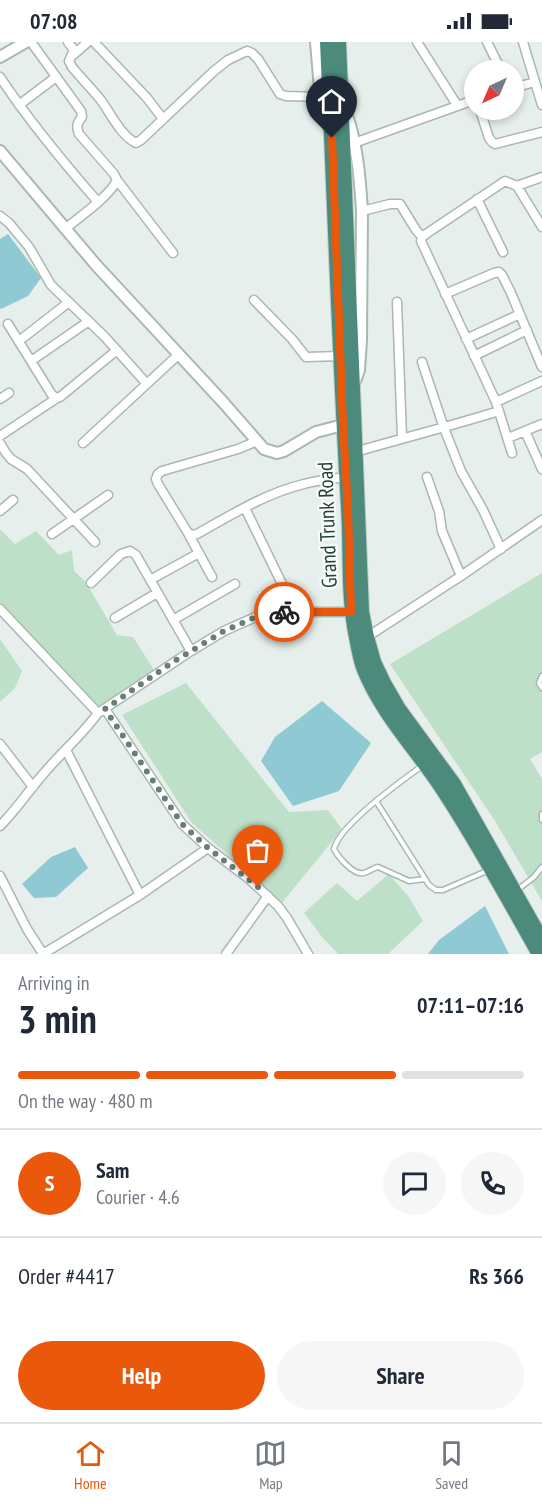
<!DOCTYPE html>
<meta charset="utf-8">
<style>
body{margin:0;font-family:"PT Sans Narrow",sans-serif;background:#f6f6f7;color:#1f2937;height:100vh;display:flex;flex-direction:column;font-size:22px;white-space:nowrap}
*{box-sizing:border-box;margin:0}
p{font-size:20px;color:#747a83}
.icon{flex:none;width:33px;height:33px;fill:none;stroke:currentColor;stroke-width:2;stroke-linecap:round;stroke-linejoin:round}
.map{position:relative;height:912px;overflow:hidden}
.side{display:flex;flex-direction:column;background:#fff;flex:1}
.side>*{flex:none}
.needle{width:39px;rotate:224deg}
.tools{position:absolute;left:464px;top:18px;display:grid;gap:12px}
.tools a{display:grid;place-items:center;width:60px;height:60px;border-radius:50%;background:#fff;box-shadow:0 3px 9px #0003;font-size:30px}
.pin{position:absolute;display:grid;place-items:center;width:51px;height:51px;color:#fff;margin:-62px -26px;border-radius:50% 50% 50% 0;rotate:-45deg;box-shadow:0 0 6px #0007}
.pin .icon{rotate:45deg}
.courier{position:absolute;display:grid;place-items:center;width:60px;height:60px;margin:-30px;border:4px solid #ea580c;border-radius:50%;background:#fff;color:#222;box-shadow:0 2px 8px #0007}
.overview em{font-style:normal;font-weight:600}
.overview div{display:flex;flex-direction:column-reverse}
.overview{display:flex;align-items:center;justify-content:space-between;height:102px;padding:0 18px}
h1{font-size:39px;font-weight:600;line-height:45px}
.bar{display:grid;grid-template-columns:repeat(4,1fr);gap:9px 6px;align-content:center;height:72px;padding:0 18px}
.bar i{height:8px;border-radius:4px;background:#e0e1e3}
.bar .current{background:#ea580c}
.bar p{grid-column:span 4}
.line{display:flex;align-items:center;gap:15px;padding:0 18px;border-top:2px solid #e0e1e3}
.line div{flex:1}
.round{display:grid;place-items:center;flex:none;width:63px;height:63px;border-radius:32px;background:#f6f6f7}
.primary-button{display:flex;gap:12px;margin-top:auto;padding:12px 18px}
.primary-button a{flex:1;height:69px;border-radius:36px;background:#ea580c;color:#fff;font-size:24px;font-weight:600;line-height:69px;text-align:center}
.primary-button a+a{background:#f6f6f7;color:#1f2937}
.status{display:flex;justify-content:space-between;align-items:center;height:42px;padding:0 30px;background:#fff;direction:ltr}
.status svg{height:16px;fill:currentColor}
.dock{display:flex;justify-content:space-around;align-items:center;height:84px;border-top:2px solid #e0e1e3;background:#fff;font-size:16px;color:#747a83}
.dock a{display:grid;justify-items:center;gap:3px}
.dock .current{color:#ea580c}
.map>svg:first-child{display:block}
.green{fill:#bfe0c8}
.water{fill:#8ec9d4}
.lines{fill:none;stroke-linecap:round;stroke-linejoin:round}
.service-casing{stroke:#a8b8b2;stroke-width:7}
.minor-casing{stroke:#a8b8b2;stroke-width:11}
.tertiary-casing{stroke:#a8b8b2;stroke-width:14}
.trunk-casing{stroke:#c2cac8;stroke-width:16}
.service{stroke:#fff;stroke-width:4}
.minor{stroke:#fff;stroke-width:8}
.tertiary{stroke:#fff;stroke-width:10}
.trunk{stroke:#4c8a7c;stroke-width:14}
.done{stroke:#687f78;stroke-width:6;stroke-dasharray:0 10.8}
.route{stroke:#ea580c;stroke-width:8}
.labels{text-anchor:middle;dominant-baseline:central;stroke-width:4.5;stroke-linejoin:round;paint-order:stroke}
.street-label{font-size:21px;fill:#24423a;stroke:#f7fbf9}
</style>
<div class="status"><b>07:08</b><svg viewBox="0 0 49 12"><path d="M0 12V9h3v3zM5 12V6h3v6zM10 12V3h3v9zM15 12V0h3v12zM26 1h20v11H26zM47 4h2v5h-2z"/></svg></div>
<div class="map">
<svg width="542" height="912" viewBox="0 0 542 912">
<rect width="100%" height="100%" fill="#e6efeb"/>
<path class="green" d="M0 487 15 502 36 489 59 513 72 508 74 529 85 539 117 593 133 595 156 631 98 671 0 561Z
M542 531V710L530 717 542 737V859L495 779 390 622Z
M0 597 22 629 15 646 0 660Z
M186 641 289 770 328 768 342 787 282 861 192 781 122 673Z
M389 832 409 855 423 879 388 912H338L322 895 304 871 337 841 357 859Z"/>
<path class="water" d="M8 192 41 236 28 254 1 267 0 266V197Z
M322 659 371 701 339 749 293 764 261 719 275 695Z
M75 805 88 826 56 855 34 856 22 842 51 815Z
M485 864 509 912H428L439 898Z"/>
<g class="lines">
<g class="service-casing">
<path id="service" d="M542 634 539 641 542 646
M422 724C401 739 339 784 334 807 338 815 354 834 364 831 370 829 373 826 378 825L409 839 425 837
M376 759 429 843 436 848H443L489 828
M542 772V778
M516 849 534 835 542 825"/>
</g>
<g class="minor-casing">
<path id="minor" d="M31 0 81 69 82 75C77 81 76 84 79 92L114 132 117 138C110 154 79 175 65 187
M68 0 74 8 69 19 72 25C81 36 91 46 100 57 110 70 120 93 136 101L141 98 214 29 228 18 247 9 252 11 258 17 280 52 286 54 321 55
M94 0 147 56 163 77
M417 0 457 63
M487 0 501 28
M73 13 88 0
M0 35C29 79 63 120 98 160
M535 40 542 63
M513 46 535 40 523 0
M19 63 56 35
M480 68 489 96 492 100 495 102 542 90
M354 101 474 58
M117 138 173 211
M517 144 542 135
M477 157 503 210
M362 169 390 162H400L416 188 422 195
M0 174 9 181 29 205 51 243 105 295 147 342
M445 252 494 231 499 230 502 233 511 251 542 325
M254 258 292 297 306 315 341 314
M397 260 402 396
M8 282 52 353 57 356 60 355 117 308
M466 297 520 272
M19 299 69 260
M474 314 527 288
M31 319 89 279
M422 320 444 386 461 429 483 468 501 507
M0 357 9 351
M496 360 542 339
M525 389 542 427
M0 394 57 356
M508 396 542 382
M257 399 238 407 162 429 158 432 156 437 158 442 188 491 192 493 197 492C231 473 266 451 304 442 318 438 332 437 346 435
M0 401 6 411 11 417 27 427 95 500
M83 401 178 313
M355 410C403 396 451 384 499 369
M512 411 496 360 421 199 422 195 426 192 505 139 517 144 542 185
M427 435 439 469 442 489 461 534
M245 466 284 546 283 551 267 570
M0 469 13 458
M188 491 212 535
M52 492 108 453
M150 538 199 511
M91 541 121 512 130 509 136 513 191 609
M0 567 98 671 191 609 224 589 267 570H356
M115 576 157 551
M173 578 235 542
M367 595 461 534 542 478
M105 667 182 782 208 806 248 836 278 864 287 876 308 912
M0 702 33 745
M66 708 140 853
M0 784C17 767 29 748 45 730 62 710 82 693 98 671
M0 834 27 887 43 912
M43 912 140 853 208 806
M226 912 268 854"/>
</g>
<g class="tertiary-casing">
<path id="tertiary" d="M316 0 320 47 326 79
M0 15 26 0
M344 66C357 96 360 137 362 169L361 298 359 328 355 339
M0 109 96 223 222 359 264 407 277 411 284 409 316 390 343 383"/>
</g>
<g class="trunk-casing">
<path id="trunk" d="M327 0C334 155 339 310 348 465 351 509 347 552 356 595 358 606 360 618 364 628 382 672 415 706 441 745 477 799 507 856 539 912
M339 0 362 570 367 595 374 620 384 641 399 667 454 742 542 898"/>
</g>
<use href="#service" class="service"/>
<use href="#minor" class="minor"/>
<use href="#tertiary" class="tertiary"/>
<use href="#trunk" class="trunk"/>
</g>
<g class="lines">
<path class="done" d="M258 845 208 806 182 782 105 667 173 620 224 589 267 570H284"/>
<path class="route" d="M284 570H351L348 468 343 383 332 96"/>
</g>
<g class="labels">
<g class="street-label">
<text transform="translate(327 483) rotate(-92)">Grand Trunk Road</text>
</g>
</g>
</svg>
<div class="tools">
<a><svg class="needle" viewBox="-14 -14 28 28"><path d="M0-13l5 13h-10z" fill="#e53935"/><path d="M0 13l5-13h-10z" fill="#747a83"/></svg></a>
</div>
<div class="pin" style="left:258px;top:845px;background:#ea580c"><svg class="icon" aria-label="bag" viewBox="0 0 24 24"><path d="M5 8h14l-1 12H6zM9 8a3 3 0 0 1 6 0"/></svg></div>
<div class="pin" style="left:332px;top:96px;background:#1f2937"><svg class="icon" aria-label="home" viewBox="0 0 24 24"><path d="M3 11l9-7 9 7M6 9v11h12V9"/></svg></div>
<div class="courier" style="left:284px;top:570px"><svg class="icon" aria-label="bike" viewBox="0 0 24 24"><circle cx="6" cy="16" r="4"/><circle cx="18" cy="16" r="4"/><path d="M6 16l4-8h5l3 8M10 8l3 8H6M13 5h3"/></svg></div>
</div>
<section class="side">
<div class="overview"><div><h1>3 min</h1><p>Arriving in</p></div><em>07:11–07:16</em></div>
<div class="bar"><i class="current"></i><i class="current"></i><i class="current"></i><i></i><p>On the way · 480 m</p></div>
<div class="line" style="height:108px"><b class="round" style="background:#ea580c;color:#fff">S</b><div><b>Sam</b><p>Courier · 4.6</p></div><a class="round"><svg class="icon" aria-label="chat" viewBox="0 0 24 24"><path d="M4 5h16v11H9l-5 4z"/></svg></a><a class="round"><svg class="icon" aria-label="phone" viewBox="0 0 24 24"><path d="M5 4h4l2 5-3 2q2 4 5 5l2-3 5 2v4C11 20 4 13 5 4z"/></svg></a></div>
<div class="line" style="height:78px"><div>Order #4417</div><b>Rs 366</b></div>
<div class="primary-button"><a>Help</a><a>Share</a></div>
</section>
<nav class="dock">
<a class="current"><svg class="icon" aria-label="home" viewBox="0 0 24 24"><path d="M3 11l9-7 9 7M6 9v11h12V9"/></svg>Home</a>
<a><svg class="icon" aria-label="map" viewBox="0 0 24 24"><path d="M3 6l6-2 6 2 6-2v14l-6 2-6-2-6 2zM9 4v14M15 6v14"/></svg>Map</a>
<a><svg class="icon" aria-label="saved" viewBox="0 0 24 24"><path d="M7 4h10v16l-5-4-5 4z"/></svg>Saved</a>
</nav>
